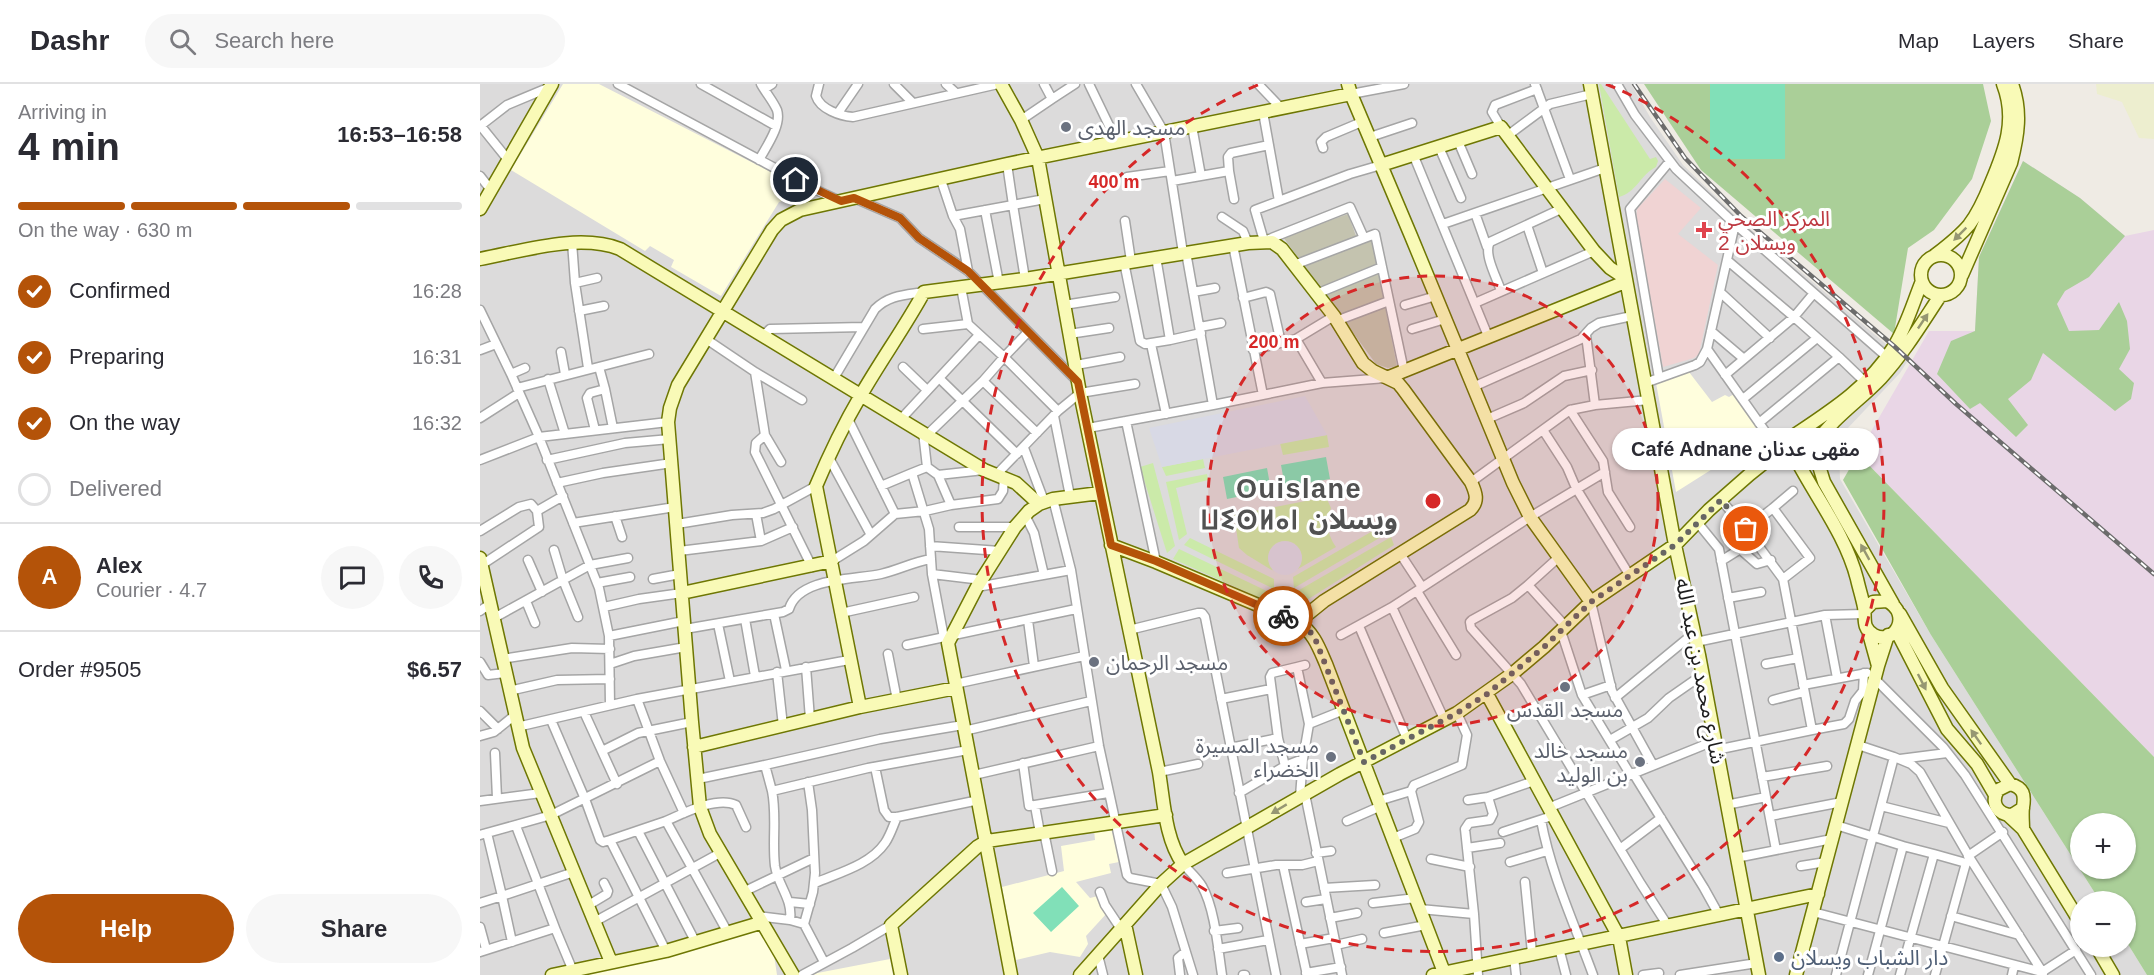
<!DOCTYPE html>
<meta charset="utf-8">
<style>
body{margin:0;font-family:Arial,"Noto Sans Arabic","Noto Sans Tifinagh",sans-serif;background:#f7f7f7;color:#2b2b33;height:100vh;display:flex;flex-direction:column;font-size:22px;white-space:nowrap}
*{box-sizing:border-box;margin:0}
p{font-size:20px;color:#7c7c81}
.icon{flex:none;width:33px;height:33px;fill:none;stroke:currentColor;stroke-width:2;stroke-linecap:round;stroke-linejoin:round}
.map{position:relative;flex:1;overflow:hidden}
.side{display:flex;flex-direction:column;background:#fff;width:480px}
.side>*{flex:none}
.controls{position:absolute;left:1590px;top:729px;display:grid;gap:12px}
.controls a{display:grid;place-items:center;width:66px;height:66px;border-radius:50%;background:#fff;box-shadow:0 2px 4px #0004;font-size:30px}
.pin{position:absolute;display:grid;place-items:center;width:51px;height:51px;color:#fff;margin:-26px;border:3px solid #fff;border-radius:50%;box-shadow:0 2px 6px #0007}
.courier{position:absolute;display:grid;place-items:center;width:60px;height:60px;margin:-30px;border:4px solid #b45309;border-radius:50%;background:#fff;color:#222;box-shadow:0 2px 8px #0007}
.bubble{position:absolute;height:42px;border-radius:21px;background:#fff;box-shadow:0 2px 4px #0004;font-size:20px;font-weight:600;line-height:42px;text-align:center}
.summary em{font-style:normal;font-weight:600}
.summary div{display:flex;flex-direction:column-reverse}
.summary{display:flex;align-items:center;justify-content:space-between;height:102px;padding:0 18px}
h1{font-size:39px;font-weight:600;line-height:45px}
.bar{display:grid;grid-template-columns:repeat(4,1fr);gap:9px 6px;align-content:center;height:72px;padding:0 18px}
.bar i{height:8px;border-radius:4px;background:#e1e1e2}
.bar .on{background:#b45309}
.bar p{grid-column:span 4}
.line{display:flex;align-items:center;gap:15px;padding:0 18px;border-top:2px solid #e1e1e2}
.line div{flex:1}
.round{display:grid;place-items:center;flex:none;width:63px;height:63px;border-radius:32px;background:#f7f7f7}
ol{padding:0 18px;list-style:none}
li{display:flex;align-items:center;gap:18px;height:66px}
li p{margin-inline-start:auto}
li .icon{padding:6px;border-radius:50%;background:#b45309;color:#fff;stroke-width:4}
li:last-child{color:#7c7c81}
li i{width:33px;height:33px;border:3px solid #e1e1e2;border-radius:50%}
.button{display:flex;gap:12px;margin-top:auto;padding:12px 18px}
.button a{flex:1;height:69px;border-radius:36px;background:#b45309;color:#fff;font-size:24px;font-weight:600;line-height:69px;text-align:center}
.button a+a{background:#f7f7f7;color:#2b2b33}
header{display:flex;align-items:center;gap:36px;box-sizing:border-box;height:84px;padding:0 30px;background:#fff;border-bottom:2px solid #e1e1e2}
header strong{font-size:28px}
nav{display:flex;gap:33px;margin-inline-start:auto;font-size:21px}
.search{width:420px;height:54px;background:#f7f7f7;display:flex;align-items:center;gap:15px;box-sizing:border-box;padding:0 21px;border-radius:33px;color:#7c7c81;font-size:22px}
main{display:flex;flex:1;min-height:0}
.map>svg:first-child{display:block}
.residential{fill:#dcdbdb}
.commercial{fill:#f0d3d3}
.industrial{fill:#e9d6e6}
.education{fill:#fffedd}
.construction{fill:#c4c3af}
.farmland{fill:#edeecf}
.grass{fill:#cbeaa9}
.forest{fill:#aacf98;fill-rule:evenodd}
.pitch{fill:#81e0b8}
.plaza{fill:#d8d9e5}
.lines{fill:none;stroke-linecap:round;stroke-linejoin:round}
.street-casing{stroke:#a5a5a5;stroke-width:11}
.secondary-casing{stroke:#6e7703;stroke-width:15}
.street{stroke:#fff;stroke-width:8}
.secondary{stroke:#f9fab7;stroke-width:12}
.rail-casing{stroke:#6c6c6c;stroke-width:4.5}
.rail{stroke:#fff;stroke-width:2;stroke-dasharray:7;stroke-linecap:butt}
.oneway{fill:#969772}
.done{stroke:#676663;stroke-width:6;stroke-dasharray:0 10.8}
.route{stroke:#b45309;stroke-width:8}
.ring{fill:none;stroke:#d62828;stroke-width:3;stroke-dasharray:10 8}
.worship-dot{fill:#6b7280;stroke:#fff;stroke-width:2}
.health-dot{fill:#e0444e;stroke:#fff;stroke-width:2}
.service-dot{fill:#5c6f8a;stroke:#fff;stroke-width:2}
.labels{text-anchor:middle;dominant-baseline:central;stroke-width:6;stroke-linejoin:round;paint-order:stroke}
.worship-label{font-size:21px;fill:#5b616d;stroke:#fff;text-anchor:start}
.health-label{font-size:21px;fill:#be3a42;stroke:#fff;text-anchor:start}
.street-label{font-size:21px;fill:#1e1e1e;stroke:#fff}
.service-label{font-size:21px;fill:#4e5e75;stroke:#fff;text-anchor:start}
.district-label{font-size:27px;font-weight:bold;letter-spacing:1.5px;fill:#515151;stroke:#fff}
.centre{fill:#d62828;stroke:#fff;stroke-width:3}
.ring-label{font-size:18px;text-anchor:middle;font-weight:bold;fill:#d62828;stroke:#fff;stroke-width:6;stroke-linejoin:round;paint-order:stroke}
</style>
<header>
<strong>Dashr</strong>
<div class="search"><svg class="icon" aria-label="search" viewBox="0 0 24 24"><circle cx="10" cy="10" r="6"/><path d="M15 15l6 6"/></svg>Search here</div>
<nav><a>Map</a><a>Layers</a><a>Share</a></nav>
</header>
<main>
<section class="side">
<div class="summary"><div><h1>4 min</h1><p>Arriving in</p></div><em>16:53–16:58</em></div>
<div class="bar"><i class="on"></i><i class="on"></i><i class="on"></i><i></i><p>On the way · 630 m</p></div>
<ol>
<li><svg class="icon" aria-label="check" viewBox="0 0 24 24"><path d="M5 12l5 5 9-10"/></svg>Confirmed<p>16:28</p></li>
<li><svg class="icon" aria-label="check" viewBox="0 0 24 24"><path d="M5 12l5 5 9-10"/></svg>Preparing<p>16:31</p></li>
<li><svg class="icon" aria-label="check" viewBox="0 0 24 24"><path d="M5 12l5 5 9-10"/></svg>On the way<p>16:32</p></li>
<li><i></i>Delivered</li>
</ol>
<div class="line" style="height:108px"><b class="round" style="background:#b45309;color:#fff">A</b><div><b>Alex</b><p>Courier · 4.7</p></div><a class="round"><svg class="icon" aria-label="chat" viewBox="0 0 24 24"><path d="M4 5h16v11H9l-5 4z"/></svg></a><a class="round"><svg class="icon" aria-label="phone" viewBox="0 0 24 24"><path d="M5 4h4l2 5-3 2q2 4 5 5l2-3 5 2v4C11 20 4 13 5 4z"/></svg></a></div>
<div class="line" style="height:78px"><div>Order #9505</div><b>$6.57</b></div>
<div class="button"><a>Help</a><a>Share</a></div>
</section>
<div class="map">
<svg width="1674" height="891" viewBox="0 0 1674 891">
<rect width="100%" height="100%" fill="#efebe4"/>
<path class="residential" d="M0 0H1151L1170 33 1203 81 1261 137 1427 278 1420 289 1366 346 1359 365 1360 395 1451 551 1620 817 1600 818V862H1646V857L1667 891H0Z"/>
<path class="commercial" d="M1185 95 1221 124 1198 150 1238 181 1219 270 1214 274 1183 283 1156 134 1157 125Z"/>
<path class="industrial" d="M1543 77 1600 114 1645 152 1674 146V673L1378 370 1449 247H1495L1499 173Z"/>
<path class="education" d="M83 0H119L332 109 299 118 241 212 191 183 194 176 170 162 165 167 31 86Z
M1209 288 1232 318 1245 311 1249 313 1254 310 1283 353 1196 408 1176 299Z
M634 743 639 778 629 780 631 789 596 798 610 814 618 812 627 829 606 852 608 860 600 873 570 868 536 876 522 803 584 787 581 762 615 756 614 745Z
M279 845 294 871 297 891H88Z
M410 875 413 891H327Z"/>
<path class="construction" d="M868 130 876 152 892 157 917 282 908 284 896 280 803 153Z"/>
<path class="farmland" d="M1616 0H1674V55L1659 54 1642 18 1617 10Z"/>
<path class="grass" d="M1119 0H1121L1170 75 1176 73 1178 77 1176 83C1161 90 1156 109 1139 113Z
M847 351 849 363 803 371 800 359Z
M723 375 725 384 686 392 682 383Z
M673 379 695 462 687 469 660 383Z
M727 390 728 396 696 404 707 450 699 456 686 398Z
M846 413 851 424C846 438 847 450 856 463L818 485 822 474 820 467 792 486 795 488 767 471 759 464 754 431Z
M903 441 908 449 814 504 813 493Z
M911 453 914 461 819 521 814 509Z
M710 454 794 495V505L704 461Z
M699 465 793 510 789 518 693 475Z"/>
<path class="forest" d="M1164 0H1230V75H1304L1305 0H1503L1511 37 1492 95 1454 146 1428 164 1414 250 1221 86Z
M1543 77 1600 114 1645 152 1609 193 1585 207 1577 220 1589 247 1619 246 1639 218 1647 237 1650 265 1639 285 1654 299 1651 315 1635 327 1563 269 1551 296 1528 315 1548 341 1536 353 1500 319 1490 325 1457 290 1471 257 1495 247 1499 173Z
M1378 370 1674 673V891H1667L1646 857V818L1620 817 1451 551 1363 396ZM1600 740H1646V784H1600Z"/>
<path class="pitch" d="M1230 0H1305V75H1230Z
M846 373 850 395 805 403 801 381Z
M787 384 791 406 747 415 743 393Z
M582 803 599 822 571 848 553 829Z"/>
<path class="plaza" d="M825 312 847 351 682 383 669 344Z
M788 474a17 17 0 1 1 34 0a17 17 0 1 1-34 0Z"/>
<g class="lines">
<g class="street-casing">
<path id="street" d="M138 0 334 105 360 117
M221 0 296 42
M339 0 336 12C340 25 360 32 373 33L518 0
M414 0 433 19
M466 0 476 9
M609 0 637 58
M656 0 684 48 703 169
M778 0 801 24
M1055 0 1090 95
M1137 0 1155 31 1196 85 1255 140 1407 273
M284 5 292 0
M871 10 924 0
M572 15 595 0
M783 28 799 117 775 126 784 157 870 123 884 154
M358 29 378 0
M541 36 572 15 564 0
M0 41 29 77
M0 42 27 21 70 3
M712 42 721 92
M1021 43 1012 28 1015 21 1057 5
M1027 52 1070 20 1112 10
M890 53 932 39
M978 57 992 90
M959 63 981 114
M843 64 841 58 846 53 884 37
M933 70 1008 252
M279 76C286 63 302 41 297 26 293 17 286 9 281 0
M527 80 533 121 565 115
M749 87 748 73 751 69 789 61
M0 92 11 106
M647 93 690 87
M461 96 473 132 480 145 488 187
M692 97 749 87 754 115
M374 114 420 134 439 154 488 187 598 298
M799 117 870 90 901 81
M505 126 519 199
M995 129 1007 163
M473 132 533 121 545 195
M742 133 763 147 768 159
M645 137 651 177
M963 140 1125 84
M1047 141 1063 189
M92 158 95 199 108 284
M753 161 783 311
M706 168 733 321
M676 173 690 256 721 249
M644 178 660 257 665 260 690 256
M814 181 895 150 924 287
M95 199 117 194
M481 203 488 240 524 273 548 248
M1021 207C1017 194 1003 170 1010 158L1083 124
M713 208 735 204
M1240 208 1290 254
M1334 209 1314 233 1359 273
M836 210 902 183
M763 214 786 208 790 210 801 259
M995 219 1114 167
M584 221 635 213
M925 221 956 212
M0 226 31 290 59 353 119 504 129 552 130 621
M99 227 124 222
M856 237 909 217
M720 243 741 239
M443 245 488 240
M932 245 965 235
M1231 247 1264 275
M589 250 629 244
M284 251 290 245 384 243
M1106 251 1115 321
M226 255 275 288
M816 255 854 232
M671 260 686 330
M1227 265 1299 367
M0 266 16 260
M773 266 816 255 842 299
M81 268 85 290
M596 281 640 273
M119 283 125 305
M423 283 447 306
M31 290 45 284
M1245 291 1314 233 1248 177
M354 294 395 225C409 211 425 211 444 208
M459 294 499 251
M1179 294 1150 125 1190 77
M68 295 85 350
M503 297 524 273 578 327
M1165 299 1215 281 1220 278 1227 265 1255 140
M993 303 1101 255 1111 244 1119 239 1152 232
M37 304 169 270
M1263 315 1337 254
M322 316 275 288 285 351 276 359 275 368 332 483
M1090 326 1123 377 1128 408 1150 443
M574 332 590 412
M0 334 39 309
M368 335 415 430
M421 335 459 294 537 370
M1007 335 1044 319 1084 292 1112 286
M646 337 676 478
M1279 339 1359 273 1385 298
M608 344 733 321 842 299 906 294
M115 346 107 314 110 309 125 305 133 344
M1063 346 1087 383 1096 404 1150 492
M443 348 447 383
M285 351 301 378
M447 351 503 297 557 349
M544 364 564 417
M348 372 391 451
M0 376 59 353 188 338
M67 376 145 359 190 355
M517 390 578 327 600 309 655 300
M991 398 1090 326 1115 321 1169 316
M77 399 123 389 192 379
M401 402 432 389
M573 415 591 486 619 662 647 791 650 794 681 800 692 823 713 891
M1241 416 1266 445 1293 424
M471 421 518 415 523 407 524 394
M276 430 281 457 313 443
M545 431 554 449 564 491
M135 432 142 453
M1217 438 1239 465 1296 766
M93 439 195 423
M197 440 252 431 283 429 294 425 336 402
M479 443H535
M1266 445 1303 495 1332 646 1364 640 1369 635 1375 617 1383 607 1384 589
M0 447 39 423 51 420 57 427 83 412
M450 462 520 467
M74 466 83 496 98 533
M1261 466 1277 480 1291 476
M199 467 281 457
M921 471 942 503
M1079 473 1048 501 1086 543
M48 476 62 508
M352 477 384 457 415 430 445 427 471 421 458 391
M1241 477 1273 457
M0 482 59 443 57 427
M452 490 502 496
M173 495 200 490
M1303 495 1330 474 1293 424 1313 407
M117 499 150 493
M1048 501 1032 514 992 536 990 538 991 544 1041 600 1161 800 1188 842
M497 503 591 486
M937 507 976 571
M1248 514 1281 508
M46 517 55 539
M1111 518 1132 607 1173 681
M124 523 159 515 202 509
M912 523 1050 433 1125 388
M0 527 10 520
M361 529 434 513
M294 530 306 586
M1345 531 1357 594
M14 534 110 481 148 474
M265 535 275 592
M548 536 554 582
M238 540 250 597
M879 542 927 655
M205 545 303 528 309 525C319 493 374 496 401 490 418 486 433 478 451 475
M649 546 718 529H722L725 533 796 891
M1081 547 1102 611 1150 690
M861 551 912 523 964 635
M129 552 204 537
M464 554 452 490 449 445 432 389 447 383 458 391 504 386
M1216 558 1345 531 1384 530
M427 561 596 525
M408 570 417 616
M22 575 92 564 130 565
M0 578 8 591 25 589
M130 580 154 572 206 563
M1286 580 1318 574
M825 581 817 583 829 640 864 626
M326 583 330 635
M297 588 303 642
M1395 595 1463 663 1485 691 1611 891
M475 600 604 572
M1323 601 1387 589
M29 607 77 596 130 595
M1102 611 1131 601
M1135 614 1214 549
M157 615 369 576
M741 615 791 605
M1293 616 1324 608
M0 627 18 645
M104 628 137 700
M71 636 105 715 120 756 123 758 130 756 186 867
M483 641 400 655 285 681 292 707 388 684 488 666
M37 643 157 615 180 677 204 729
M484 647 611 617
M0 652 14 648 35 631
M1130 656 1168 634 1189 614 1222 591
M750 664 798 654
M1236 666 1332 646
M122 667 158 649 212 638
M15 669 17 714
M1414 673 1431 680 1440 688 1491 776 1486 779
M823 675 829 640
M1420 675 1467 669
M543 679 549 722 628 709
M805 682 798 654 790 593 792 589 817 583
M395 683 404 726 409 733H417L499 716
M679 688 718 680
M1153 689 1224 804 1239 831
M494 691 619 662
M1282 693 1347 682
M218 695 285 681
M292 707C297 732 292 757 295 782 298 802 313 815 310 836
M931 707 934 701 982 681 987 651 977 629
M759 709 805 682 823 675 820 712
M825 710 862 891
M1008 713 1054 697
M988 716 1008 713 1013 730 1010 736 989 739 985 745 994 830 998 891
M0 717 61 709
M898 717 931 707 939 738 935 745 913 754
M1246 721 1286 713
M555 722 560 749
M1401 722 1469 739
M1068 724 1234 657
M1290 732 1362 718
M1061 736C1071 790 1094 839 1113 891
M867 737 901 722
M1356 741 1423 762 1388 891
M36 742 75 844
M158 747 216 859
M564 748 572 787
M1023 748 1072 732
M7 749 22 812 94 788
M0 751 71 731 180 677
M130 756 186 737
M987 764 1020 759
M1140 765 1181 734
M836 769 851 767
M1454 770 1486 779 1455 891
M1488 772 1523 748
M1256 774 1352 755
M951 775 990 783
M1491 776 1563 889
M1030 778 1067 767
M703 780C709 787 717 794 722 802 735 825 738 865 742 891
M803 781 827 891
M1321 782 1346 778
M747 789 796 781H822L838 777
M1045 798 1052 869
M335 799C358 789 390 781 405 759 410 752 413 742 417 733
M844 804 895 801
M263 808 334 774
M620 808 625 821 641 845
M310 818 330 820
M826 818 846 815
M0 819 22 812 32 858
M893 819 936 814
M107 822 127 810 128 807 124 799
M940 825 994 830
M1333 828 1562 888 1596 866
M277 832 310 836 324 840 333 808 335 789 332 726 328 698
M1471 832 1539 851
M850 834 877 829
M114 838 240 769
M324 840 344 878
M0 843 6 865
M734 847 758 844
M248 849 186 737C204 729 237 712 256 721L266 743
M904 849 946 841
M820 860 854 854
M856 861 882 855
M1079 864 1086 891
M738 865 788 856
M0 868 75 844 93 887
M618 871 623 891
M1034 873 1036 891
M826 889 861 883
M322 891 372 864 411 841
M700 891 698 874 705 868
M763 891H765
M1163 891 1179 889
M1200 891 1277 879
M1356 891 1414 673 1378 661
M1420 891 1454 770 1423 762
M1532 891 1534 882"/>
</g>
<g class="secondary-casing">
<path id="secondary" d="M521 0 541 36 558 74 600 309 679 688C684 718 685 755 703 780
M868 0 871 10 931 152 1033 399 1050 433 1111 518
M1110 0 1195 461 1219 571 1279 891
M901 81 1021 43 1114 167 1130 184 1145 194
M0 125 72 0
M1441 191a20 20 0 1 1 40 0a20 20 0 1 1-40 0Z
M1454 172C1467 162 1479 153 1489 141 1499 128 1505 114 1511 99 1525 66 1537 36 1523 0
M0 175C43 167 99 149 140 165L504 386 536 399 559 420
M1482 191 1531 79C1538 52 1542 27 1532 0
M909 293 1145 198
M1313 352C1349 328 1390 302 1413 264 1426 244 1433 219 1442 197
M1336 359C1354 333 1379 317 1401 294 1424 269 1442 239 1460 212
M1335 369 1344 398 1413 520
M1316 375C1337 415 1366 452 1377 495 1379 504 1382 513 1384 523 1386 533 1381 544 1394 551 1415 562 1432 530 1407 517L1393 518 1385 526
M631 461 676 478 818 538C834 549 839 564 846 580L965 891
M0 474 43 664 131 878
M202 509 352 477
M1420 530 1462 604 1530 700
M1388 546 1398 582
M1416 546 1467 645 1497 680 1515 711
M1007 610 1139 853 1146 891
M380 623 336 402C349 371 364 340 381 311 401 276 425 243 444 208L545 195 768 159 792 158 802 165 854 232 883 279 893 287 918 299 923 305 991 398C996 409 999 417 990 426L844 517 818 538
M214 663 380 623 476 604
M1528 731 1543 745 1600 838
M1543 745C1543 738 1542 730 1543 723 1545 711 1544 704 1530 700L1518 706C1510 719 1518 731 1532 731L1543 724
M645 840 656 891
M1616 862 1633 891
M72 891 186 867 280 839
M313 891 230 750 220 723 212 638 188 338 190 324 198 301 292 146 301 136 320 126 527 80 871 10
M421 891 411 841 497 763 507 757 686 731
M531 891 468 559 497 503 535 443 549 427 559 420 573 415 620 409
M600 891 681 800 703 780 860 690 977 629 1032 590 1064 563 1111 518 1195 461 1229 426 1270 390 1299 367 1308 362
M953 891 1338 810
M1316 891 1398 582 1408 551"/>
</g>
<use href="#street" class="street"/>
<use href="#secondary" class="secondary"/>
<g class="rail-casing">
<path id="rail" d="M1154 0 1205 74 1261 132 1414 262 1476 320 1674 490"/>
</g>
<use href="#rail" class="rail"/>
</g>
<defs><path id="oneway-solid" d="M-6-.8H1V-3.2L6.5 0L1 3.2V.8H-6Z" transform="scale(1.5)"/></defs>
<g class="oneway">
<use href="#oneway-solid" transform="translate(1480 150) rotate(135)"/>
<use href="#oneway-solid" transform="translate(1443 237) rotate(-56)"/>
<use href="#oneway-solid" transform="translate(1385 468) rotate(-119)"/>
<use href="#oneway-solid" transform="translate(1442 598) rotate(63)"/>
<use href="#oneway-solid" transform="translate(1496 653) rotate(-125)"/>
<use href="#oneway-solid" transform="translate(799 725) rotate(149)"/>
</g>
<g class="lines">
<path class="done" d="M803 532 826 544 834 552 884 678 977 629 1007 610 1064 563 1111 518 1195 461 1241 416 1266 445"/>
<path class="route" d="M316 96 361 117 374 114 420 134 439 154 488 187 598 298 631 461 676 477 803 532"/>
</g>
<circle cx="953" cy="417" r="225" fill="#d62828" fill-opacity=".12"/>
<g class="ring">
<circle cx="953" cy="417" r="225"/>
<path d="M1126 0A451 451 0 1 1 780 0"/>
</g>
<g class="worship-dot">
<circle cx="586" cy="43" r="6"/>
<circle cx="614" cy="578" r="6"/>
<circle cx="1085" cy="603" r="6"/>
<circle cx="851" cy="673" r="6"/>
<circle cx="1160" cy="678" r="6"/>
</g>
<path class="health-dot" d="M1221 137h6v6h6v6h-6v6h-6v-6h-6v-6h6z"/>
<circle class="service-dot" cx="1299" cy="873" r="6"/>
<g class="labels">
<g class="worship-label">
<text x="598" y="43">مسجد الهدى</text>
<text x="626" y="578">مسجد الرحمان</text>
<text x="1085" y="625" text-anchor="middle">مسجد القدس</text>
<text x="839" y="661" text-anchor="end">مسجد المسيرة<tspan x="839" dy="24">الخضراء</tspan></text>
<text x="1148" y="666" text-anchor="end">مسجد خالد<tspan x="1148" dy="24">بن الوليد</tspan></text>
</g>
<g class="health-label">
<text x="1238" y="134">المركز الصحي<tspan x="1238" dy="24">ويسلان 2</tspan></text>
</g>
<g class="street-label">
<text transform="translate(1221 587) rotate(79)">شارع محمد بن عبد الله</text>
</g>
<g class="service-label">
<text x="1311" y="873">دار الشباب ويسلان</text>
</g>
<g class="district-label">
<text x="819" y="405">Ouislane<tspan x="819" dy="31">ⵡⵉⵙⵍⴰⵏ ويسلان</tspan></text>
</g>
</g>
<circle cx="953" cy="417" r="9" class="centre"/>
<g class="ring-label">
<text x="634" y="104">400 m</text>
<text x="794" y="264">200 m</text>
</g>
</svg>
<div class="controls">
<a>+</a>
<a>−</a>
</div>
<div class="pin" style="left:1266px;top:445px;background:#ea580c"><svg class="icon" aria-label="bag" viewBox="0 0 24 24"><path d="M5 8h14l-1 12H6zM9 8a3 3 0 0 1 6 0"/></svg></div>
<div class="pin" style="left:316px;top:96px;background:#1f2937"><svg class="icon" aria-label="home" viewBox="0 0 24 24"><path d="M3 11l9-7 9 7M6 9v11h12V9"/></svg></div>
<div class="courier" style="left:803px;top:532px"><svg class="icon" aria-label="bike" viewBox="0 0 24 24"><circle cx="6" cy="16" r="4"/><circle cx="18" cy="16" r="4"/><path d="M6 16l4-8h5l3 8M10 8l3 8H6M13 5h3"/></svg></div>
<div class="bubble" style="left:1132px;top:344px;width:267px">Café Adnane مقهى عدنان</div>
</div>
</main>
